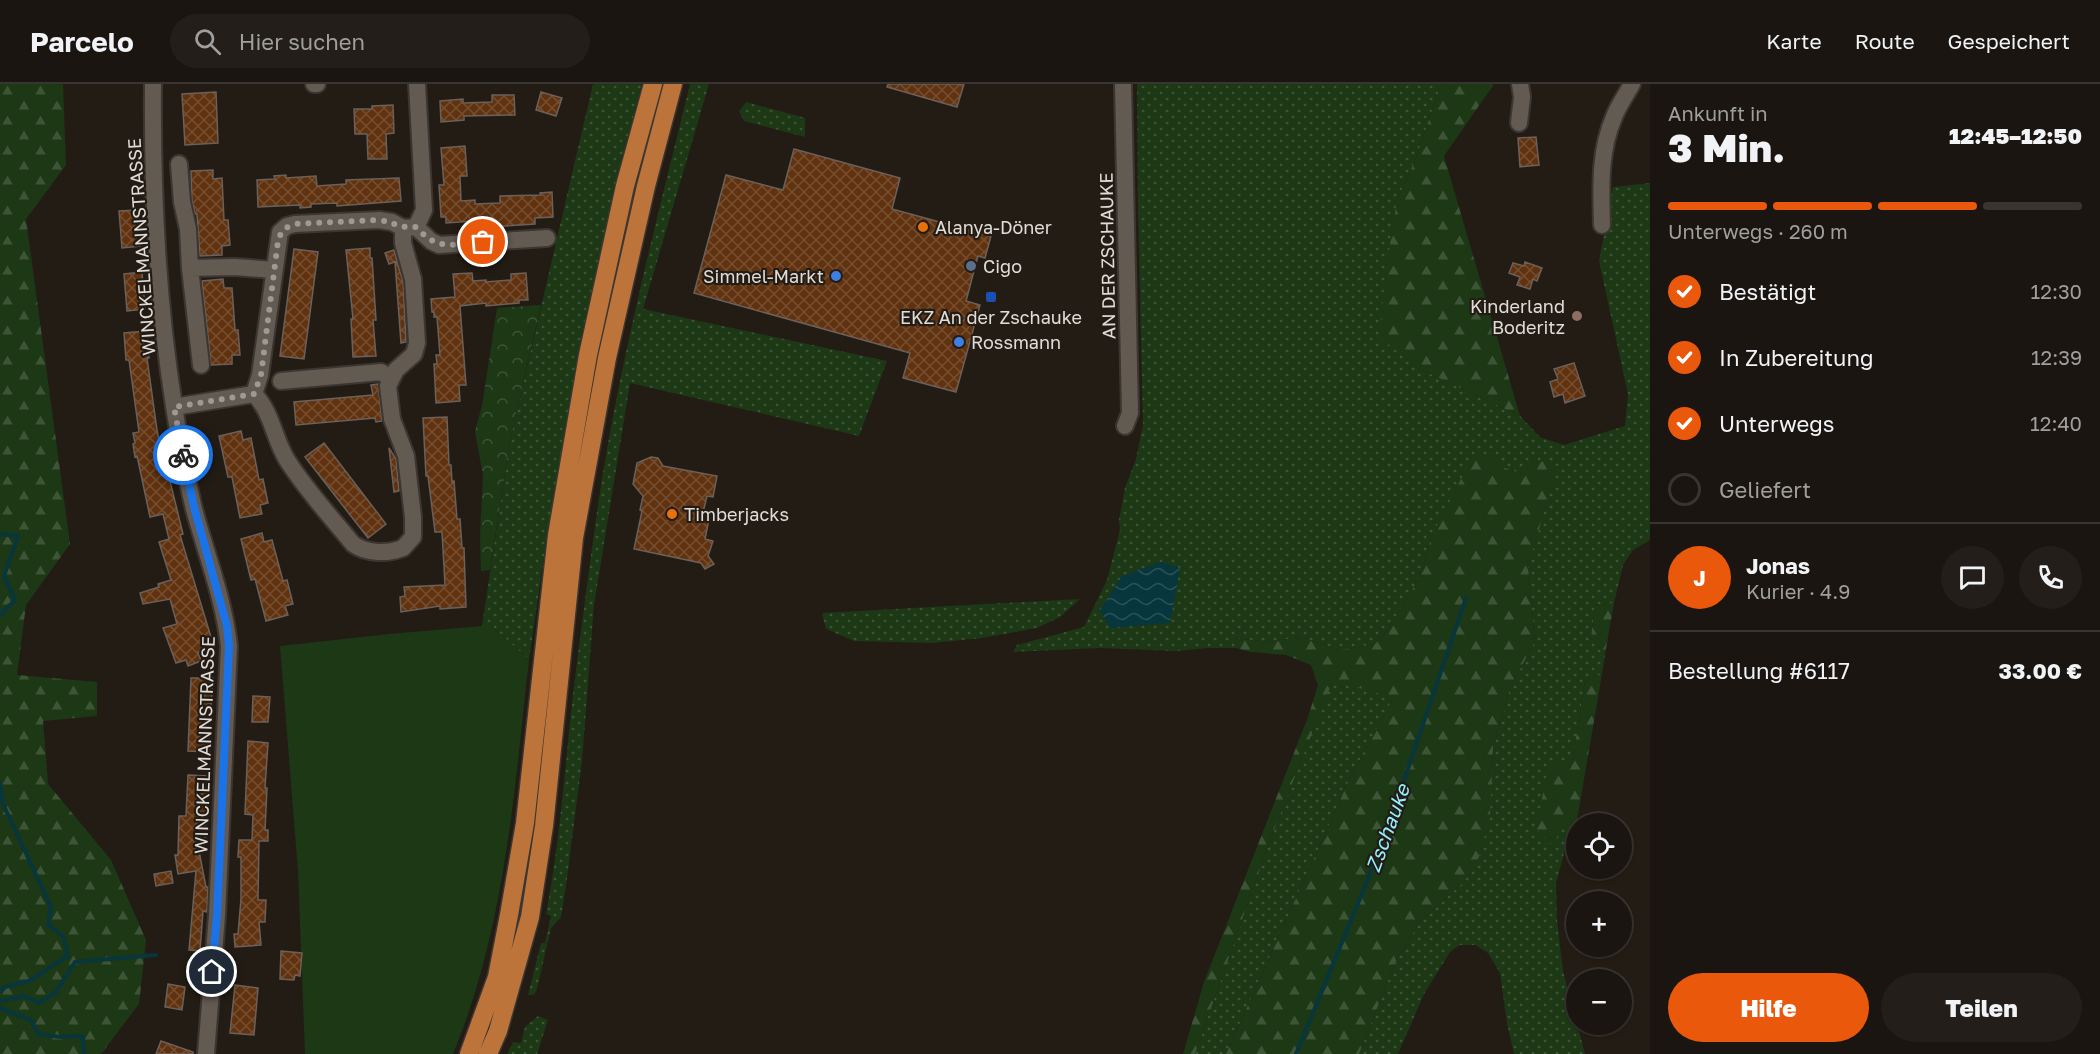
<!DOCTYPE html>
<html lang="de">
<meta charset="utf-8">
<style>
body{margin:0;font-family:"Golos Text",sans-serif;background:#231e19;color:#f1f3f6;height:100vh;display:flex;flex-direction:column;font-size:22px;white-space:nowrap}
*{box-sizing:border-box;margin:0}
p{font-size:20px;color:#9f9f9f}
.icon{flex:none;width:33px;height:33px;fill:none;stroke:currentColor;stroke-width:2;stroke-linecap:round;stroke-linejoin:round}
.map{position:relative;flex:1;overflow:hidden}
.side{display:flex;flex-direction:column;background:#1a1510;width:450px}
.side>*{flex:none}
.controls{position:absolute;left:1566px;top:729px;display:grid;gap:12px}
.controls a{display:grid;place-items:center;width:66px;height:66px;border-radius:50%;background:#1a1510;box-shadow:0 2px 4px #0004,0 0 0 2px #383430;font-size:30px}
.pin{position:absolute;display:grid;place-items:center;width:51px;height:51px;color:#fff;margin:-26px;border:3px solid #fff;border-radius:50%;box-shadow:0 2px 6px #0007}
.courier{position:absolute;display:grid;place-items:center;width:60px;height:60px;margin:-30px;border:4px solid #1a73e8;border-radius:50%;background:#fff;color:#222;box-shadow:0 2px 8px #0007}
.head em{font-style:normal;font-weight:800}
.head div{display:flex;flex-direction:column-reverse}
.head{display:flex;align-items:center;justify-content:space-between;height:102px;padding:0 18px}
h1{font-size:39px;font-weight:800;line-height:45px}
.bar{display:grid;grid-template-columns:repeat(4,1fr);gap:9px 6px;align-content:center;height:72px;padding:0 18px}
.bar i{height:8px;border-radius:4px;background:#383430}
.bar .active{background:#ea580c}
.bar p{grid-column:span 4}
.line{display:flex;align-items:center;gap:15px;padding:0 18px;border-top:2px solid #383430}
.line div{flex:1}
.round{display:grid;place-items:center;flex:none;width:63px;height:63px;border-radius:32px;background:#231e19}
ol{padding:0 18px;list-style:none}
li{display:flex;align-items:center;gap:18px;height:66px}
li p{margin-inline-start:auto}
li .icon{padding:6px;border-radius:50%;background:#ea580c;color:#fff;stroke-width:4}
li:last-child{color:#9f9f9f}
li i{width:33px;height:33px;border:3px solid #383430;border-radius:50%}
.primary-button{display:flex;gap:12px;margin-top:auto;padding:12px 18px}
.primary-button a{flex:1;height:69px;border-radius:36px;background:#ea580c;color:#fff;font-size:24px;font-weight:800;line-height:69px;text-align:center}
.primary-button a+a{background:#231e19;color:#f1f3f6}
header{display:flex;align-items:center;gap:36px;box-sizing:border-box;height:84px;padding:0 30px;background:#1a1510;border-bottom:2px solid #383430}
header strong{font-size:28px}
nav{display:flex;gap:33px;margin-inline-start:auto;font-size:21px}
.search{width:420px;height:54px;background:#231e19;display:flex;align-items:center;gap:15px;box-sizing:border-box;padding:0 21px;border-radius:33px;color:#9f9f9f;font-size:22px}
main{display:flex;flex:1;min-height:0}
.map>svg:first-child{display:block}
.grass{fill:url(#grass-dots)}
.forest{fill:url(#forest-firs)}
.park{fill:url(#park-crowns)}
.garden{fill:#1c3815}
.water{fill:url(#water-waves)}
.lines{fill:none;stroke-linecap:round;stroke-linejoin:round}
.stream{stroke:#08363d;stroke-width:4}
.building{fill:url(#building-cross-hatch);stroke:#6b605a;stroke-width:1.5}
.minor-casing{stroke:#3b3632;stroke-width:20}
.major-casing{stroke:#3b3632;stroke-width:21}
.minor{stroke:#635a52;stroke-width:16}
.major{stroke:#bc743a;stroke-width:18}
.done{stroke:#9e9993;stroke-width:6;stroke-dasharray:0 10.8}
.route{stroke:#1a73e8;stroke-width:8}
.food-dot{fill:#e8710a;stroke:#231c15;stroke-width:2}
.service-dot{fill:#5c6f8a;stroke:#231c15;stroke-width:2}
.shop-dot{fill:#3f7fe0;stroke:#231c15;stroke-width:2}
.transit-dot{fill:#1a4fb4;stroke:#231c15;stroke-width:2}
.education-dot{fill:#8d6e63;stroke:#231c15;stroke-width:2}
.labels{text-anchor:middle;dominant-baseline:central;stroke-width:4.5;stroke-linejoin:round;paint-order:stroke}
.poi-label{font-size:18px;fill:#e1dcd7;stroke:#231c15;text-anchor:start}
.street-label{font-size:18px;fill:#e1dcd7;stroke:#231c15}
.water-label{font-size:20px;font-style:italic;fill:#94effe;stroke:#231c15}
</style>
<header>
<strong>Parcelo</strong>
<div class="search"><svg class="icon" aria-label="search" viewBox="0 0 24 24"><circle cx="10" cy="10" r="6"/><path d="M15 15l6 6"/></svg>Hier suchen</div>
<nav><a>Karte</a><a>Route</a><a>Gespeichert</a></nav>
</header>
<main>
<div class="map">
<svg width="1650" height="970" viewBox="0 0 1650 970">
<defs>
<pattern id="grass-dots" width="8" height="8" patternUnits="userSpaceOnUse" patternTransform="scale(1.5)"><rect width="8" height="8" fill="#1c3815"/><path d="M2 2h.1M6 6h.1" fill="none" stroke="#3d5436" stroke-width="1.8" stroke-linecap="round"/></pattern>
<pattern id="forest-firs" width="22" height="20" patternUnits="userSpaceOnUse" patternTransform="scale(1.5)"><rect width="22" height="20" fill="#1c3815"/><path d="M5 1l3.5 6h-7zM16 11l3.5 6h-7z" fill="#3d5436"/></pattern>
<pattern id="park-crowns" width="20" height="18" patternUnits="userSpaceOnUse" patternTransform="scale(1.5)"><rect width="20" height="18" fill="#1c3815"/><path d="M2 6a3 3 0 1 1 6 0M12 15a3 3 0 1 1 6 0" fill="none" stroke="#3d5436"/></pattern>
<pattern id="water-waves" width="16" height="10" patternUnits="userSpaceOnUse" patternTransform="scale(1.5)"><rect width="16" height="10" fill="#08363d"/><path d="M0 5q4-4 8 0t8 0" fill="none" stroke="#2c5258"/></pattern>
<pattern id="building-cross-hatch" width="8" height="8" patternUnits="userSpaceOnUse" patternTransform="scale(1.5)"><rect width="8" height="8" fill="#60320f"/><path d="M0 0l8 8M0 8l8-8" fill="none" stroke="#764f31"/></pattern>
</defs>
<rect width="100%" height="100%" fill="#231c15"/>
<path class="grass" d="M593 0H642L620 82 580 259 546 458 529 576 492 542H482L510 356Z
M690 0H709L643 225 887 277 859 352 630 299 594 521 582 677 566 802 561 833 551 844 537 905 534 911H528L541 859H545L551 832 546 830C560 757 565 683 573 610 581 547 589 484 598 421 619 279 656 139 690 0Z
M1137 0H1441L1416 74 1397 116 1418 284 1520 332 1540 353 1564 361 1625 342 1628 310 1599 177 1613 103 1650 99V456L1633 466 1623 481 1614 519 1595 522 1591 554 1605 570 1602 590 1585 597 1572 678 1564 742H1576L1566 762 1556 799 1557 836 1563 887 1585 970H1514L1507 939 1500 889 1488 869 1475 861H1460L1450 868 1424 910 1398 970H1359L1395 879 1421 836 1464 798 1491 697 1493 665 1510 604 1535 557 1528 482 1557 382 1522 390 1500 382 1433 449 1418 496 1387 547 1375 560 1340 566 1300 553 1269 558 1234 554 1236 564H1208L1176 567 1101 564 1013 568 1017 561 1084 543 1107 496 1120 446 1119 436 1125 404 1136 375 1143 341 1138 121Z
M746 18 805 34V53L744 37 739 27Z
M1080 515 1060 533 1037 544 982 554 932 559 854 557 826 545 822 529Z
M1333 595 1394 613 1350 694 1226 970H1195L1270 756Z
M538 932 548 936 537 970H507L513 958 521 959 525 943Z"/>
<path class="forest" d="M0 0H63L66 81 26 135 70 460 26 521 17 591 97 598V632L43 637 48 700 111 776 146 856 139 920 101 970H0Z
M1441 0H1494L1444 72 1520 332 1418 284 1379 253 1386 185 1397 116 1416 74Z
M1474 370 1496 374 1500 382 1522 390 1533 375 1558 382 1528 482 1535 557 1510 604 1493 665 1490 733 1479 773 1464 798 1421 836 1395 879 1359 970H1226L1350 694 1393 614 1333 596 1270 756 1195 970H1183L1204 898 1308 633 1318 601 1311 581 1286 571 1251 568 1236 564 1233 554 1269 558 1300 553 1340 566 1375 560 1387 547 1418 496 1433 449Z
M1614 519 1605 570 1591 554 1595 522Z
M1602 590 1576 742H1564L1552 761 1536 745 1547 689 1559 677 1572 678 1585 597Z"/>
<path class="park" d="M541 221 510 356 490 486 481 487 480 452 483 392 475 347 482 322 497 224Z"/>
<path class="garden" d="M482 542H492L529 576C514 710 505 844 453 970H305L298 787 280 562 389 550Z"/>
<path class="water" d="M1161 478 1180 484 1170 539 1110 544 1100 526 1122 492Z"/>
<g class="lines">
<path class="stream" d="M0 450 18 452 4 492 15 516 0 531
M0 699 3 720 51 823 48 841 63 852 68 872 29 897 5 903 0 908
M0 917 24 912 39 919 56 908 75 878 156 871
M0 924 31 936 38 950 61 953 82 952 84 970
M1296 970 1382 761 1466 514"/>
</g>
<path class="building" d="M888 0H964L957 23 887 3Z
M216 8 218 59 185 61 182 10Z
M541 8 562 14 556 32 536 26Z
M492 11H514L515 31 464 32V36L441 38 440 17 463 15V19L492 18Z
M393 21 394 49 386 50 387 75H368L367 50H355L354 25H372V22Z
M1536 53 1539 81 1520 83 1518 54Z
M465 62 467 92H460L461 117 475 116V120L500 119V112L541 111 540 109 552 108 553 133 535 134V140L475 144 474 137 446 139V133H441L439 101H444L441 64Z
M794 65 900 94 892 125 991 152 985 174 978 172 966 217 980 221 956 308 903 294 910 269 694 209 726 91 783 106Z
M213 86V95L222 94 224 136H228L230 161 222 162V171L200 172 197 130H195L192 117 191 87Z
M286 91V94L316 92 317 102 346 100V96L399 94 401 117 337 122V119L311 120V123L300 124V121L258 123 257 96 275 95 274 92Z
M138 126 141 162 122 164 119 127Z
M370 164V174H372L376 236H373L376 272 353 273 351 235H353L346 166Z
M294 165 318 168 304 275 280 272Z
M394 166 397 177 389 180 385 169Z
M395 178H397L403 197 406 258 401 259Z
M1525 178 1542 184 1537 197 1533 195 1530 205 1517 201 1520 193 1509 189 1513 179 1524 182Z
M142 188 145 225 127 227 124 190Z
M472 189 473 197 486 196V198L511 196V190L526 189 528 216H519V219L486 222V219L460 222 466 301H459L460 317 436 319 434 280H437L436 271H440L437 233H434V228H432L431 215 455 213 453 190Z
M223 195 224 204H232L235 246H238L240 271H232V280L211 281 202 197Z
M146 247 149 274H147L157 346 167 394 169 393 183 450 180 451 214 563 198 568 201 577 188 582 186 576 176 579 163 544 177 540 170 515 143 520 140 509 159 503 158 500 171 496 159 458 169 455 163 430 150 433 139 381 137 372 135 373 133 360 135 359 133 349 139 348 129 276H126L124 249Z
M1574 279 1585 312 1565 319 1563 310 1554 313 1550 298 1558 295 1554 285Z
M378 300 382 337 376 338 375 334 296 341 294 318 373 311 371 301Z
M447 333 449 381H451L452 398 454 397 457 435H460L462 464H464L466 523 440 525V522L401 528 400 513 405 512 404 503 445 501 442 448H435L428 392H426L423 334Z
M241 347 243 356 251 354 259 396 263 395 268 419 260 421 262 430 240 434 232 393H228L219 352Z
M324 359 386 440 368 454 305 373Z
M389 364 396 375 399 407 394 408Z
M651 373 658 374 663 382 717 392 713 413 707 412 702 433 709 435 705 455 713 457 708 472 714 480 705 485 701 479 634 465 642 427 640 426 643 412 633 400 637 379Z
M262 449 264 458 272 456 283 497 287 496 293 520 285 522 288 531 266 537 255 495 251 496 241 455Z
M191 594H213L210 636H205L204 654 209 655V668L188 667Z
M253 612 270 613 268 638H252Z
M248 657 268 659 265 704H267L265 746H268V757H259L258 816H266L265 838H259L261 861 235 863 234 850H238L241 815V773H238L239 756H252L253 731 245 730Z
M188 691 208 692 205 758 197 757 206 803H208L207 828 203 827 200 867 189 866 196 787 178 790 175 771H178L179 732H186Z
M171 787 173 799 156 802 154 790Z
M281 867 302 869 300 892 295 891 294 896 280 895Z
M168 900 185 903 182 926 165 923Z
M235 901 258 904 254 951 230 949Z
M161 957 193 968V970H156Z"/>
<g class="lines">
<g class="minor-casing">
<path id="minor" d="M153 0C152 107 157 216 174 322 179 356 186 392 194 425 206 470 224 515 229 562L217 831 206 970
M314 0H317
M1123 0 1130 329 1125 342
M1519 39 1522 13 1520 0
M179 80 182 118 188 145 190 184 201 281
M379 136 392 138 403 144V159L413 195 417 259 414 270 396 286 388 302 392 335 406 372 413 433V453L403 464C388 470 367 470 353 460 331 433 306 406 287 376 274 355 272 328 254 310L260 291 280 148 287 142 295 140Z
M1602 141C1601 104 1599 68 1614 33 1618 22 1626 11 1632 0
M416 143 424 126 417 0
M403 144 416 143 431 157 439 161 547 154
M190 184 235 183 274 186
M281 297 381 288 390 294
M174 323 254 310"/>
</g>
<g class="major-casing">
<path id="major" d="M469 970 497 893 509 831 525 739 557 451 588 271 625 102 653 0
M488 970 498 947 530 833 544 742 574 454 607 274 646 102 673 0"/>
</g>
<use href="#minor" class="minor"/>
<use href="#major" class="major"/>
</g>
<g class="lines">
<path class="done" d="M183 371 174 323 254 310 261 291 278 157C281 147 285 143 295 140L379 136C394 138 401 145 416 143 439 168 451 160 483 158"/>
<path class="route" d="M183 371 194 423 227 542 229 562 217 831 212 888"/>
</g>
<g class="food-dot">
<circle cx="923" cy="143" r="6"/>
<circle cx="672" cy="430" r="6"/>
</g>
<circle class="service-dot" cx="971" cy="182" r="6"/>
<g class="shop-dot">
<circle cx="836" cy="192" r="6"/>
<circle cx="959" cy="258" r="6"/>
</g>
<rect class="transit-dot" x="985" y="207" width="12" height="12" rx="3"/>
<circle class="education-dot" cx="1577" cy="232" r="6"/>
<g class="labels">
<g class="poi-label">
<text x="935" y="143">Alanya-Döner</text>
<text x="983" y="182">Cigo</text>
<text x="824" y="192" text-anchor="end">Simmel-Markt</text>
<text x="1565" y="222" text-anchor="end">Kinderland<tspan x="1565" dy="21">Boderitz</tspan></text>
<text x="991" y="233" text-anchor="middle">EKZ An der Zschauke</text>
<text x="971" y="258">Rossmann</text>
<text x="684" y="430">Timberjacks</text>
</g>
<g class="street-label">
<text transform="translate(141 163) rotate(-94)">WINCKELMANNSTRASSE</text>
<text transform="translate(1107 172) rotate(-91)">AN DER ZSCHAUKE</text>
<text transform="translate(204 661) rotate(-88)">WINCKELMANNSTRASSE</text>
</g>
<g class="water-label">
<text transform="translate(1387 744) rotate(-70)">Zschauke</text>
</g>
</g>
</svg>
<div class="controls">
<a><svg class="icon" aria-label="locate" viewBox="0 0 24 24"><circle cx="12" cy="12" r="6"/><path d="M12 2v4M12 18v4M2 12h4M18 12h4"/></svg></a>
<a>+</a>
<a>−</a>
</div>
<div class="pin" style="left:483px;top:158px;background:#ea580c"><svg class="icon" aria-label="bag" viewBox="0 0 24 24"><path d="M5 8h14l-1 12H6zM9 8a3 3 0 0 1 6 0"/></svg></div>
<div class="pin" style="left:212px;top:888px;background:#1f2937"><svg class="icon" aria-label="home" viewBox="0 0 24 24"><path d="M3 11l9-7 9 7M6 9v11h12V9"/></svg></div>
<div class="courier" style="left:183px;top:371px"><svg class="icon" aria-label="bike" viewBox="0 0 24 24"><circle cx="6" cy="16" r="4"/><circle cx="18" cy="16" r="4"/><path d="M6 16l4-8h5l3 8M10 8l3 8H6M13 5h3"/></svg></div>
</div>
<section class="side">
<div class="head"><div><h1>3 Min.</h1><p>Ankunft in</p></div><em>12:45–12:50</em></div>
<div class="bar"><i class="active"></i><i class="active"></i><i class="active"></i><i></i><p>Unterwegs · 260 m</p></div>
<ol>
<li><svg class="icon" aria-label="check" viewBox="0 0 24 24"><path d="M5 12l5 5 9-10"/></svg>Bestätigt<p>12:30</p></li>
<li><svg class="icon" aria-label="check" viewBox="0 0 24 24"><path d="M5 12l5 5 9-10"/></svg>In Zubereitung<p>12:39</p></li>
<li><svg class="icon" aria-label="check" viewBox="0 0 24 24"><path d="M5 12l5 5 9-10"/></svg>Unterwegs<p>12:40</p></li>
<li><i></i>Geliefert</li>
</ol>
<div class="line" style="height:108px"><b class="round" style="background:#ea580c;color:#fff">J</b><div><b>Jonas</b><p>Kurier · 4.9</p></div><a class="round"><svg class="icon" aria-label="chat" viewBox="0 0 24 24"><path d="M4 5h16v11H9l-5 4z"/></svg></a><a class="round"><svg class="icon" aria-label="phone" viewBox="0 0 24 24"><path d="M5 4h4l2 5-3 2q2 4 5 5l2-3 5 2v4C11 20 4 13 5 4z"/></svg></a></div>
<div class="line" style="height:78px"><div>Bestellung #6117</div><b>33.00 €</b></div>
<div class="primary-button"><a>Hilfe</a><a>Teilen</a></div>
</section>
</main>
